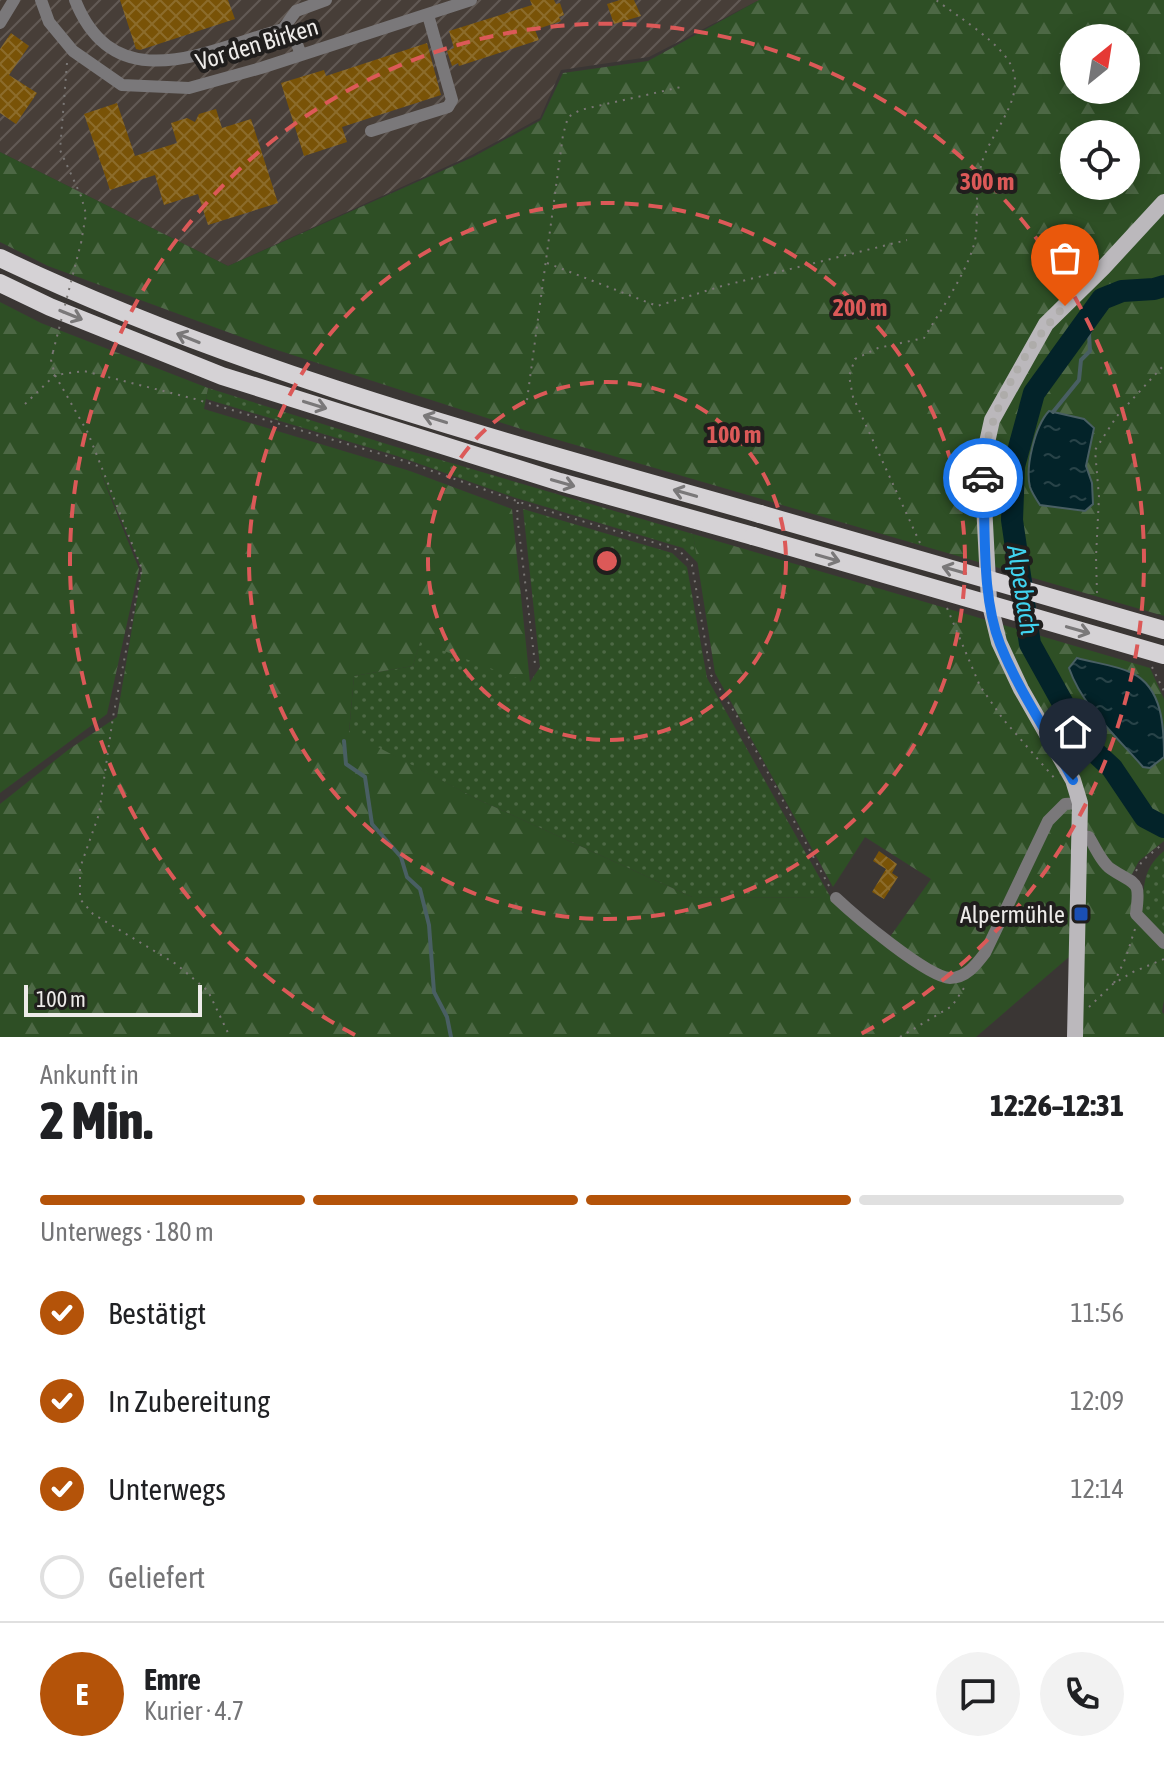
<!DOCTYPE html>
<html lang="de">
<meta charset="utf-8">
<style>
body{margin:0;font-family:"Asap Condensed",sans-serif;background:#f2f2f2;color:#202124;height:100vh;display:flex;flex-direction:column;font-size:30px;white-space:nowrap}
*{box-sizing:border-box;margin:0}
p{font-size:26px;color:#757577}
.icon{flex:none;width:44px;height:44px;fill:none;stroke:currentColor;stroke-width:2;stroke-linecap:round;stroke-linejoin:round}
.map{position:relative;height:1037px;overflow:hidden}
.details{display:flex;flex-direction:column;background:#fff;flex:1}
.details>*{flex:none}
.needle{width:52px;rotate:30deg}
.fabs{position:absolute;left:1060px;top:24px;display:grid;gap:16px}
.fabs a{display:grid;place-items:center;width:80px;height:80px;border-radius:50%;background:#fff;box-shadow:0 4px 20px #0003;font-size:40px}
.scale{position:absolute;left:24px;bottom:20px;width:178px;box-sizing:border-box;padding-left:8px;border:4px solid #edebe9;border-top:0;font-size:22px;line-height:28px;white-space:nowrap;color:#edebe9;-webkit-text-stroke:6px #201e1d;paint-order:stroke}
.pin{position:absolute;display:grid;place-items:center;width:68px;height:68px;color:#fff;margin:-82px -34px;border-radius:50% 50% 50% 0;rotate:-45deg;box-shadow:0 0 8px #0007}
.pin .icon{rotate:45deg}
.courier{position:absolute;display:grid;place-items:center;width:80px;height:80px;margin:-40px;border:6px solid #1a73e8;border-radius:50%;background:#fff;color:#222;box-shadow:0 2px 10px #0007}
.overview em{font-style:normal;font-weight:800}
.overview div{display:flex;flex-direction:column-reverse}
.overview{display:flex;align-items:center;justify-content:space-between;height:136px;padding:0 40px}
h1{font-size:52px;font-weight:800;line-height:60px}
.bar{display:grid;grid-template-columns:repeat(4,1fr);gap:12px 8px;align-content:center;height:96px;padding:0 40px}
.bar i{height:10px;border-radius:6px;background:#e0e0e0}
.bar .active{background:#b45309}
.bar p{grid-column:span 4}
.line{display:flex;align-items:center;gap:20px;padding:0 40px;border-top:2px solid #e0e0e0}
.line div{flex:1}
.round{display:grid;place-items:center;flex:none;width:84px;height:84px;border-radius:42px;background:#f2f2f2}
ol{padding:0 40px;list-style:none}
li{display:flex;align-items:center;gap:24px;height:88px}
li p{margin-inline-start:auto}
li .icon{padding:8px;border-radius:50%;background:#b45309;color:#fff;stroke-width:4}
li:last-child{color:#757577}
li i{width:44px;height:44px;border:4px solid #e0e0e0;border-radius:50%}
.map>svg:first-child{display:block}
.industrial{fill:url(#industrial-furrows)}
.green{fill:url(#green-dots)}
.forest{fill:url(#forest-firs);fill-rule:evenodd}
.water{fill:url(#water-ripples);stroke:#495f63;stroke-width:2}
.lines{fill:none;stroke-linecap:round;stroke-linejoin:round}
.stream{stroke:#495f63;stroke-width:4}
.river{stroke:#032329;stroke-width:22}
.building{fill:url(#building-cross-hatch)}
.path{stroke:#7a7775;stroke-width:2;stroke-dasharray:2 6;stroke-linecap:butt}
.minor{stroke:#7a787a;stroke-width:12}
.major{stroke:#bbb8bc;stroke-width:16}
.highway{stroke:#d5d2d5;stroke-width:18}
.path-bridge{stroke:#7a7775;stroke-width:2;stroke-dasharray:2 6;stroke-linecap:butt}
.highway-bridge{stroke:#d5d2d5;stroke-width:18}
.oneway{stroke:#7a7879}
.done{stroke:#aeacaa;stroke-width:8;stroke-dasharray:0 14.4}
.route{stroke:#1a73e8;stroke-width:10}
.ring{fill:none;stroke:#dc5958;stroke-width:4;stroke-dasharray:14 10}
.transit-dot{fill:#1a4fb4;stroke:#201e1d;stroke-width:3}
.labels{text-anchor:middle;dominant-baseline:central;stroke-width:8;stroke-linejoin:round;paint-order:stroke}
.street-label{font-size:24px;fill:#edebe9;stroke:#201e1d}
.poi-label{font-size:24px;fill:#edebe9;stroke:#201e1d;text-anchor:end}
.water-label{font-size:26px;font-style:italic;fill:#40d3ef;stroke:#201e1d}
.centre{fill:#dc5958;stroke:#201e1d;stroke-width:4}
.ring-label{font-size:24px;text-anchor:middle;font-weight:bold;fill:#dc5958;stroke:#201e1d;stroke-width:8;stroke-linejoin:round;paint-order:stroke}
</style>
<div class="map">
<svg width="1164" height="1037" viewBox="0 0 1164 1037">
<defs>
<pattern id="industrial-furrows" width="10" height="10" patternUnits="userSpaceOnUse" patternTransform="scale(2)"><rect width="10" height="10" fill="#473e38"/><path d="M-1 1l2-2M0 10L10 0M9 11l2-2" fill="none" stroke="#625a55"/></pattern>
<pattern id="green-dots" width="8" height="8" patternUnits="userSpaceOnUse" patternTransform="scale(2)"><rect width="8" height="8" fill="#2e4f25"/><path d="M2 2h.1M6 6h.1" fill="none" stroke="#4d6845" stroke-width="1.8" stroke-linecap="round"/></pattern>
<pattern id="forest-firs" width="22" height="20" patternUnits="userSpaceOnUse" patternTransform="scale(2)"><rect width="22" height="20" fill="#2e4f25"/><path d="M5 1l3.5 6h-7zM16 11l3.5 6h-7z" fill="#4d6845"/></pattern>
<pattern id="water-ripples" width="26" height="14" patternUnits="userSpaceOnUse" patternTransform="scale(2)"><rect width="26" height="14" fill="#032329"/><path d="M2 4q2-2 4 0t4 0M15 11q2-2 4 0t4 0" fill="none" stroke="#284348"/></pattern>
<pattern id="building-cross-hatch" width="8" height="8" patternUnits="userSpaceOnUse" patternTransform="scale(2)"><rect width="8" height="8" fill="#795307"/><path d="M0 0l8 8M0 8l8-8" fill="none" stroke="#8c6c2b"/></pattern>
</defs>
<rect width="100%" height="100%" fill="#3a3634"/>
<path class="industrial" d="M0 0H759L649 57 561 70 540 118 472 155 228 266 0 152Z"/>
<path class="green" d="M208 388 393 446 693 534 698 563 683 548 516 498 397 456 206 399Z
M523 509 672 553 687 567 707 678 831 898 692 897 477 799 349 733 354 676 413 666 420 641 530 682 540 667Z
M1164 851V940L1138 913C1148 886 1139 872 1164 851Z"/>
<path class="forest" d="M759 0H1164V616L524 430 271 348 48 266 0 242V152L228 266 473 157 541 120 563 73 648 61ZM1074 38H1126V90H1074ZM1074 134H1126V186H1074Z
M0 302 41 323 208 388 204 409 410 471 512 509 530 683 420 642 413 666 354 676 349 732 477 799 692 897 831 898 887 941 931 879 865 837 833 887 715 673 693 534 1150 668 1164 699V841L1139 861 1131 876 1111 866 1088 833 1084 792 1073 793 1075 838 1088 840 1106 869 1131 882 1135 917 1164 949V1000L1162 1012 1164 1014V1037H1070L1069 957 976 1037H0V804L68 750 117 717 142 569 96 461 139 569 107 714 0 793Z"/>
<path class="water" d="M1049 411 1084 419 1094 428 1086 466 1092 483 1093 504 1085 511 1040 505C1036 499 1032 493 1030 487 1025 467 1035 426 1049 411Z
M1077 658C1094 663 1116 665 1132 673 1163 688 1164 728 1164 757L1150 768 1143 767C1117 737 1082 706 1069 668Z"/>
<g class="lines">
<path class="stream" d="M1053 412 1079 380 1081 360 1090 351 1089 334 1095 317 1094 309
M344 741 346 764 365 777 372 824 401 857 407 877 420 889 429 925 434 992 447 1017 451 1037"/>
<path class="river" d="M1164 286 1154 289 1122 291 1102 299 1034 393 1014 466 1012 520 1030 644 1085 743 1112 768 1145 817 1164 827"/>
</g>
<path class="building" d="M120 0H228L235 19 140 50 136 49Z
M530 0H554L556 4 560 3 564 15 559 17 561 21 535 30 539 40 459 66 458 63 452 66 447 51 454 48 449 31 532 5Z
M620 0H634L641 16 614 24 607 4Z
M11 33 29 46 9 75 37 93 16 124 0 113V49Z
M427 43 441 95 342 127 347 142 304 156 281 83 324 70 326 76Z
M117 103 135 156 177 143 171 123 187 118 195 122 199 114 216 109 222 128 251 119 278 203 208 225 198 194 164 205 155 175 110 190 84 114Z
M879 851 897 864 892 873 898 877 884 899 872 892 886 869 873 861Z"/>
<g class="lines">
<path class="path" d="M67 63 60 150 81 196 86 214 81 243
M547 263 657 306 722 286 907 240
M53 352 51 360 55 375 88 433 142 569 113 717 99 814 80 868V899L93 914 176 964 208 991 230 1037
M527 400 563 135 568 117 580 110 681 87
M25 404 55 375 84 371 195 399 401 460 528 505 679 550 692 565 711 675 740 721 829 886
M518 502 517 515 535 664
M920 543 853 397 849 376 855 359 878 348 924 338C940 311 973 264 976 234 978 211 975 188 981 166 988 135 1024 102 1013 70 1005 45 957 16 936 0
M1097 593 1096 557 1099 497 1095 450 1117 416 1164 365
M947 608 980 686 1003 719 1056 780
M1152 667 1164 691
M1136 871 1143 860 1164 843
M1114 983 1126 957 1135 929
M1089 1007 1113 984 1133 972 1164 959
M900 1037 952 1006 964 988"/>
<path class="minor" d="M41 0 49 22 73 51 122 85 189 88 261 68 471 0
M75 0C115 101 208 50 283 29L293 33 301 55
M0 23 14 0
M283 29 296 11 326 0
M371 131 448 107 452 100 428 15
M1080 836 1089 837C1095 847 1102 863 1111 869 1136 886 1141 878 1136 914L1164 943
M836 898C854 915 927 977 950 978 966 978 976 965 985 953L1048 821 1065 804 1080 803"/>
<path class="major" d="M1075 1037 1080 803 1073 780 1021 689 999 642 989 601 982 465 992 420 1046 324 1103 268 1164 202"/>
<path class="highway" d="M0 258C242 373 503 441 760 514
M0 283 50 307 222 376 560 482 753 536"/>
<path class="path-bridge" d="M53 352 81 243"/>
<path class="highway-bridge" d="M760 514 1164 630
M753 536 1164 655"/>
</g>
<defs><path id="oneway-shaft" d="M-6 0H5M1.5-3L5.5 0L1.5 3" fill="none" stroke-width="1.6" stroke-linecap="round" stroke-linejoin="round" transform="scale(2)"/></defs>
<g class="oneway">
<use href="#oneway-shaft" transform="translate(71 315) rotate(22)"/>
<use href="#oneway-shaft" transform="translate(188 338) rotate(-158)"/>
<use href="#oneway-shaft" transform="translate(315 405) rotate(17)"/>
<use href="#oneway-shaft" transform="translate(435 419) rotate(-163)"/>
<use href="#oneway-shaft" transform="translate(563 483) rotate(16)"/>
<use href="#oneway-shaft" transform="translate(685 493) rotate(-164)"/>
<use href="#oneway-shaft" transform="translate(828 558) rotate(16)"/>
<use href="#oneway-shaft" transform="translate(954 570) rotate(-164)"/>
<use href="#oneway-shaft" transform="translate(1078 630) rotate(16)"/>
</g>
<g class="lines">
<path class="done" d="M983 478C980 424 1027 343 1065 306"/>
<path class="route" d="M983 478C986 530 981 596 1000 644 1019 692 1049 734 1073 780"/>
</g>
<g class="ring">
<circle cx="607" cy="561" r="179"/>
<circle cx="607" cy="561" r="358"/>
<path d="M355 1035A537 537 0 1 1 859 1035"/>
</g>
<rect class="transit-dot" x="1073" y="906" width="16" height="16" rx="4"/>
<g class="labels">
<g class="street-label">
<text transform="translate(257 44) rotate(-17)">Vor den Birken</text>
</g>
<g class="poi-label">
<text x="1065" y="914">Alpermühle</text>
</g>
<g class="water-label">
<text transform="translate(1023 590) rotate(81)">Alpebach</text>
</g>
</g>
<circle cx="607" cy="561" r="12" class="centre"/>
<g class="ring-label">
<text x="987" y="190">300 m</text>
<text x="860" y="316">200 m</text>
<text x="734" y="443">100 m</text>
</g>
</svg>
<div class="fabs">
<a><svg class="needle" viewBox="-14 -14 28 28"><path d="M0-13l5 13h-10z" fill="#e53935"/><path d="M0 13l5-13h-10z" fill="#757577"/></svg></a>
<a><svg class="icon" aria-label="locate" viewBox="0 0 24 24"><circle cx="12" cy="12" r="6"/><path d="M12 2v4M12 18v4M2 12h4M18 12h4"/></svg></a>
</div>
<div class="scale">100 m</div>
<div class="pin" style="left:1065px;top:306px;background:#ea580c"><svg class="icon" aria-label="bag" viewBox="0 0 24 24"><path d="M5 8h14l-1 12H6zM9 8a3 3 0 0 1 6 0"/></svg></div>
<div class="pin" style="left:1073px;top:780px;background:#1f2937"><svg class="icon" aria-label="home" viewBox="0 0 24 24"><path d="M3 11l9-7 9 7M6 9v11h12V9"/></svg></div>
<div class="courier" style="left:983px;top:478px"><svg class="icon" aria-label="car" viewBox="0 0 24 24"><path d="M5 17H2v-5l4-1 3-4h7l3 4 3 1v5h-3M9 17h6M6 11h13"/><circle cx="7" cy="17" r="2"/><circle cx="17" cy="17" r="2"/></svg></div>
</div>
<section class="details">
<div class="overview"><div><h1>2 Min.</h1><p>Ankunft in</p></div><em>12:26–12:31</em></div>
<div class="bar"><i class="active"></i><i class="active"></i><i class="active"></i><i></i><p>Unterwegs · 180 m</p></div>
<ol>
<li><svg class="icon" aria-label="check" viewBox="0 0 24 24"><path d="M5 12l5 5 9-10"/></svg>Bestätigt<p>11:56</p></li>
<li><svg class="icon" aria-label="check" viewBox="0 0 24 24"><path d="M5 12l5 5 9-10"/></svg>In Zubereitung<p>12:09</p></li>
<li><svg class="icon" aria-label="check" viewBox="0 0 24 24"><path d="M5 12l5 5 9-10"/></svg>Unterwegs<p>12:14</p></li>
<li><i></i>Geliefert</li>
</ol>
<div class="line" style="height:144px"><b class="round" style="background:#b45309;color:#fff">E</b><div><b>Emre</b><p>Kurier · 4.7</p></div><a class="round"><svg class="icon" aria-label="chat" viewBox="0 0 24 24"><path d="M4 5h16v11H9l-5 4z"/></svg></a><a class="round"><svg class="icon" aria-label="phone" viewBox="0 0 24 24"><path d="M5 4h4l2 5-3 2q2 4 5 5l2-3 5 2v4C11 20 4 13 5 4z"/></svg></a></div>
</section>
